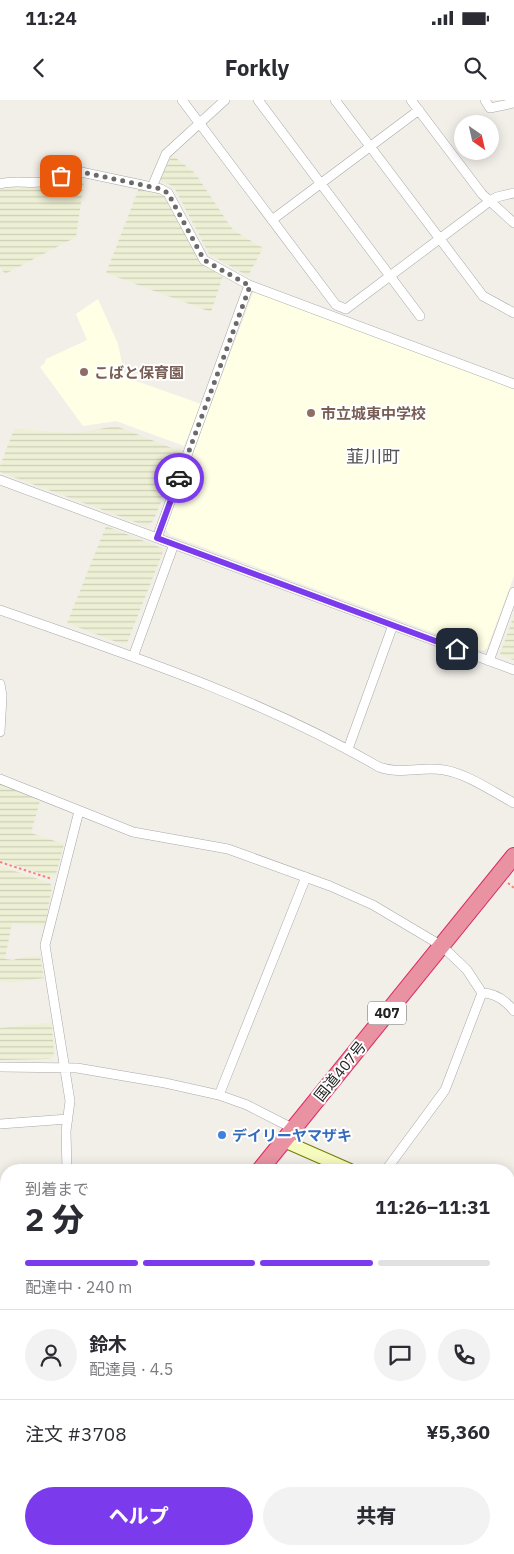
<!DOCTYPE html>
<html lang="ja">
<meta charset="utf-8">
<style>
body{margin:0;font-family:"IBM Plex Sans","Noto Sans JP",sans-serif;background:#f2f2f3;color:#2b2b33;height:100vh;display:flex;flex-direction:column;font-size:19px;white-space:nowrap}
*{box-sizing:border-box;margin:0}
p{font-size:16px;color:#7c7c81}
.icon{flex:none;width:28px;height:28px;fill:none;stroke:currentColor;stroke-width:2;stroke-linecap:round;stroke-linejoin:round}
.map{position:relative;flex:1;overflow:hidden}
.details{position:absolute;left:0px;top:1064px;width:515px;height:391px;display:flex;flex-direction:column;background:#fff;border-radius:20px 20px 0 0;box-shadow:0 2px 12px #0003}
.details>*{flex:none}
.needle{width:32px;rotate:146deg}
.tools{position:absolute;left:454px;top:15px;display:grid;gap:10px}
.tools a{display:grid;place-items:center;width:45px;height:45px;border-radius:50%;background:#fff;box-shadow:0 2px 12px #0003;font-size:25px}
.pin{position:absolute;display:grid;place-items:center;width:42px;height:42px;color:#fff;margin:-21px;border-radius:10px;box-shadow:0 2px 8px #0006}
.courier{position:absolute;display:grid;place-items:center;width:50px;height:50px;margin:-25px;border:4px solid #7c3aed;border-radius:50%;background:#fff;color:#222;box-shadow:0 1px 6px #0007}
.headline em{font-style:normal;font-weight:800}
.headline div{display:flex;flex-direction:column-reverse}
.headline{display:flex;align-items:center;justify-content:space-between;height:85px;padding:0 25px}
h1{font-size:32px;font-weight:800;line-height:38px}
.bar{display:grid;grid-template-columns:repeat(4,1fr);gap:8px 5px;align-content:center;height:60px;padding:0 25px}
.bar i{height:6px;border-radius:4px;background:#e1e1e2}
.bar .active{background:#7c3aed}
.bar p{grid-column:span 4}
.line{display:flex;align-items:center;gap:12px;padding:0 25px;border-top:1px solid #e1e1e2}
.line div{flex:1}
.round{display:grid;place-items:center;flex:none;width:52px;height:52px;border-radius:26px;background:#f2f2f3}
.primary-button{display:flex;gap:10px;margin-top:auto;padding:10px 25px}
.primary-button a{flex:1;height:58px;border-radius:30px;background:#7c3aed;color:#fff;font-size:20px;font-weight:800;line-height:58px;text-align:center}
.primary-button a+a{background:#f2f2f3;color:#2b2b33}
.status{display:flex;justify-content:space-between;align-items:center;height:35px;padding:0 25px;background:#fff;direction:ltr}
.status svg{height:14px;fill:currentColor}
header{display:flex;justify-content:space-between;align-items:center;height:65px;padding:0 25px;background:#fff;font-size:22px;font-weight:800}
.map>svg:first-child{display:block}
.industrial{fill:url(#industrial-grid)}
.education{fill:#ffffe5}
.farmland{fill:url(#farmland-rules)}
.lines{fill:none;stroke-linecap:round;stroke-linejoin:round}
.river{stroke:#aad3df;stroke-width:19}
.lane-casing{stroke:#a9a9a9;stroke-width:5.5}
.street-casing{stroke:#a9a9a9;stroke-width:10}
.secondary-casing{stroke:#707d05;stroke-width:14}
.highway-casing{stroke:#dc2a67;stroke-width:18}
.path{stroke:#fa8072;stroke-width:2;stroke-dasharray:2.5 2.5;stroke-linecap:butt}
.lane{stroke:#fff;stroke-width:4.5}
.street{stroke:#fff;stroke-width:9}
.secondary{stroke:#f7fabf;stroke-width:12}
.highway{stroke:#e892a2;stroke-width:16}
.done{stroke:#6b6a68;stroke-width:5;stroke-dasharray:0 9}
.route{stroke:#7c3aed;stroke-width:6}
.education-dot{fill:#8d6e63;stroke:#fff;stroke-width:2}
.shop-dot{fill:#3f7fe0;stroke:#fff;stroke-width:2}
.labels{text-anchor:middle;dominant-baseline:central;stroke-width:4;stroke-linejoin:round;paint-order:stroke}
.shield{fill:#fff;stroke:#646464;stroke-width:1}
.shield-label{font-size:14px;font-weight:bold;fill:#222}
.education-label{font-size:15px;font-weight:bold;fill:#785e54;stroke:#fff;text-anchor:start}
.street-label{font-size:15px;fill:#222;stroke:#fff}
.shop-label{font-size:15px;font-weight:bold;fill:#366cbe;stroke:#fff;text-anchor:start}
.quarter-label{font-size:18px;fill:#555;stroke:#fff}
</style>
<div class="status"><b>11:24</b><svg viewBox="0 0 49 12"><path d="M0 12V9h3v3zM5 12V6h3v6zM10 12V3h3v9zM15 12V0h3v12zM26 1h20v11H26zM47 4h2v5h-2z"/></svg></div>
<header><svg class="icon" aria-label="back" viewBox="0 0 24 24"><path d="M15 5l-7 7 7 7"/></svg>Forkly<svg class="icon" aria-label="search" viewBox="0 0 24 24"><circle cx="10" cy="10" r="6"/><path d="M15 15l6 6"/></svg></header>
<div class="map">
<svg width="514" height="1454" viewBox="0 0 514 1454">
<defs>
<pattern id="industrial-grid" width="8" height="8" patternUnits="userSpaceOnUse" patternTransform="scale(1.25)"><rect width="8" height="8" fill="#ebdbe8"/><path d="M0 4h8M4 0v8" fill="none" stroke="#c9bcc7"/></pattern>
<pattern id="farmland-rules" width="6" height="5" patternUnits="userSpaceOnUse" patternTransform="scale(1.25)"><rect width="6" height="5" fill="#eef0d5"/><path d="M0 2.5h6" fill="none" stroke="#ccceb7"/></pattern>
</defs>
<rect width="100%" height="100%" fill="#f2efe9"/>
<path class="industrial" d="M509 1406 514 1408V1454H145L147 1449H509Z"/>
<path class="education" d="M256 191 514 287V476L487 548 483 551 170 435 165 428 253 193Z
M98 199 118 244 125 277 201 304 184 346 116 321 83 326 40 267 44 264 46 259 87 240 76 214Z"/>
<path class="farmland" d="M172 55 195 73 233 130 263 148 248 176 209 154 175 89 171 85 159 81Z
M81 75 84 81 76 137 5 174 0 167V89Z
M139 88 160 92 166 96 199 158 223 176 211 212 106 173Z
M116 326 182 352 153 421 146 426 0 372V366L14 329 76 333Z
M106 426 164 449 127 543 122 544 67 523Z
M514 515V560L500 554Z
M0 684 40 701 31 733 64 744 56 774 51 777 0 760Z
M0 766 50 783 52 787 45 826 12 823 5 859 13 860 23 857 40 856 44 878 10 883 0 881Z
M46 923 52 924 54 957 49 959 0 960V928Z"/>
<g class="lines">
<path class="river" d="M0 1280 6 1283
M509 1397 514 1399"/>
<g class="lane-casing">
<path id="lane" d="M509 1389 514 1391
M319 1449 329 1454
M167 1454 170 1449
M301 1454 304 1449
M339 1454 342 1449
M433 1454 436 1449"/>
</g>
<g class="street-casing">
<path id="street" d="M182 0 336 205 346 209 490 101 497 97 514 93
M258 0 420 216
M335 0 483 196 514 213
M411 0 482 94 514 123
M485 0 490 8 514 3
M0 84C16 79 31 85 47 81 59 78 69 73 81 72L161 89 168 93 204 160 249 185 514 284
M152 87 166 54 225 0
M272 120 419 10
M0 380 514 570
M157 438 249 185
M0 510C129 555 260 598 379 667 400 675 422 666 444 670 468 674 493 692 514 703
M133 557 174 444
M489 561 514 492
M0 584 2 596 0 632
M348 649 393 525
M0 679 133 732 228 749 330 786 373 805 442 846 467 870 482 893C496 893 506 901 514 911
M0 967 77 968 165 983 219 995 247 1005 294 1029
M219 995 306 777
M0 1024 68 1019
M67 1070 66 1031 70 1001 45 845 79 711
M386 1070 445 990 482 893
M509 1120 514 1114
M0 1182 6 1181
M124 1449 131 1454
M140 1454 141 1449"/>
</g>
<g class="secondary-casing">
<path id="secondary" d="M284 1041 350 1070
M509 1139 514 1141"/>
</g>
<g class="highway-casing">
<path id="highway" d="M260 1070 514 756
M0 1388 6 1380"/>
</g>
<path class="path" d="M0 762 52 779
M508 783 514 788"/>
<use href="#lane" class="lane"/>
<use href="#street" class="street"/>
<use href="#secondary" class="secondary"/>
<use href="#highway" class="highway"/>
</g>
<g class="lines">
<path class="done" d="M61 76 81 72 161 89 168 93 204 160 250 186 179 378"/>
<path class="route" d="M179 378 157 438 457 549"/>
</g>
<g class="education-dot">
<circle cx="84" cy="272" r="5"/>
<circle cx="311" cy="313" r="5"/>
</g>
<circle class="shop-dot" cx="222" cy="1035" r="5"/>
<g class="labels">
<rect class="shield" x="368" y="901.5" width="38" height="23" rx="4"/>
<g class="shield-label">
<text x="387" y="913">407</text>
</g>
<g class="education-label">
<text x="94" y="272">こばと保育園</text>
<text x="321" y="313">市立城東中学校</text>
</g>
<g class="street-label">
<text transform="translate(340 971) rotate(-51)">国道407号</text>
</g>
<g class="shop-label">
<text x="232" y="1035">デイリーヤマザキ</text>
</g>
<g class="quarter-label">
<text x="373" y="356">韮川町</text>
</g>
</g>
</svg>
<div class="tools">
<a><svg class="needle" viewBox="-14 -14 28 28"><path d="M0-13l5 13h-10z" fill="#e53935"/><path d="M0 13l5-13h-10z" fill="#7c7c81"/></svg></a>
</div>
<div class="pin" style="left:61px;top:76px;background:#ea580c"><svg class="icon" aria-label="bag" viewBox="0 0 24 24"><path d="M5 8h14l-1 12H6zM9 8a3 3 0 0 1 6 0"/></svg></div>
<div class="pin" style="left:457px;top:549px;background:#1f2937"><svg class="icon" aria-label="home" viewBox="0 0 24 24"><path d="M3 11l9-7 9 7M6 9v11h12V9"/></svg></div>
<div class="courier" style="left:179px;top:378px"><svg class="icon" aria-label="car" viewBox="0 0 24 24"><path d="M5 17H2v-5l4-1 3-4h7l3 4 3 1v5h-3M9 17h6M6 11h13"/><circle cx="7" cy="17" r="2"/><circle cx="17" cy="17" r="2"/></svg></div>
<section class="details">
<div class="headline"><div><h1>2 分</h1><p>到着まで</p></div><em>11:26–11:31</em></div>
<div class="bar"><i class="active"></i><i class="active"></i><i class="active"></i><i></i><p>配達中 · 240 m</p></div>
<div class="line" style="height:90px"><a class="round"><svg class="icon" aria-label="person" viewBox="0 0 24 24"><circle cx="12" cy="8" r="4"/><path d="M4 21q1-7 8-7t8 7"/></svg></a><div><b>鈴木</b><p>配達員 · 4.5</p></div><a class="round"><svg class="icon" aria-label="chat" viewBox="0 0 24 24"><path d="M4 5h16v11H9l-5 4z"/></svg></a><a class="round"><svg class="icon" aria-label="phone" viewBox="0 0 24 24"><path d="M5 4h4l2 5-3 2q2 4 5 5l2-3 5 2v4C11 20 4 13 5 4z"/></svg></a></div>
<div class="line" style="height:65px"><div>注文 #3708</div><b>¥5,360</b></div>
<div class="primary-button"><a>ヘルプ</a><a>共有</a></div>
</section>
</div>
